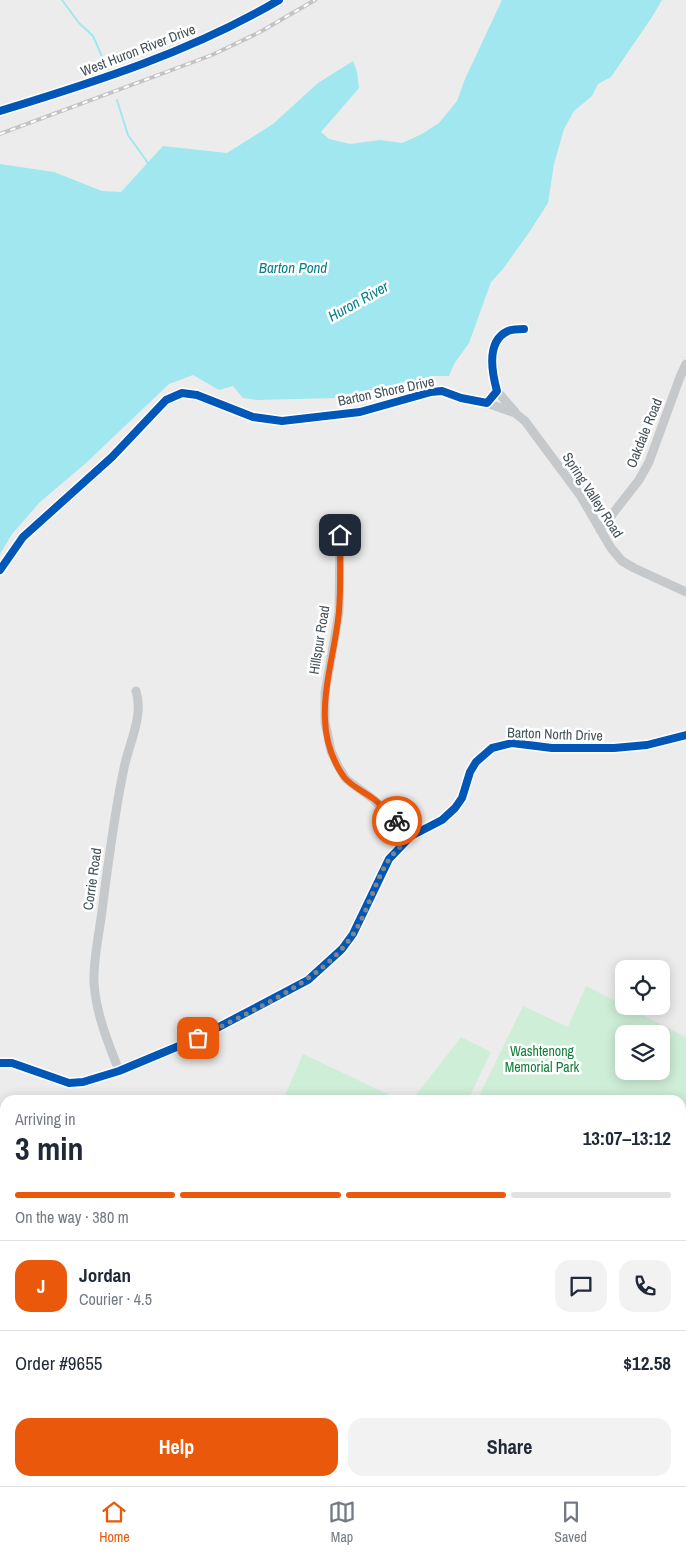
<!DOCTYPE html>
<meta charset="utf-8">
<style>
body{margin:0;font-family:"Archivo Narrow",sans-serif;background:#f2f2f3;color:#1f2937;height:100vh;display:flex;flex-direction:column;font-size:19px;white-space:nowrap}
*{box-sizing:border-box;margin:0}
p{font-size:16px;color:#747a83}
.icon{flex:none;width:28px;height:28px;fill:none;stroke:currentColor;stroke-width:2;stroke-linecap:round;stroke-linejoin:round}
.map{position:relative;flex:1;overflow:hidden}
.side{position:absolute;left:0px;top:1095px;width:686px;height:391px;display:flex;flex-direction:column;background:#fff;border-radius:15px 15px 0 0;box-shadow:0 2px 12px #0003}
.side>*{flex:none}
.controls{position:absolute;left:615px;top:960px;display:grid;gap:10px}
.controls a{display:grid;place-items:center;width:55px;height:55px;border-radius:10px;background:#fff;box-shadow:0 2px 12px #0003;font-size:25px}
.pin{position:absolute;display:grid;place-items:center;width:42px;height:42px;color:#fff;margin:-21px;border-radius:10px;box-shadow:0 2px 8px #0006}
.courier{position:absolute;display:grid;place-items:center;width:50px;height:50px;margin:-25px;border:4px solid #ea580c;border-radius:50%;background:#fff;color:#222;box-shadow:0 1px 6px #0007}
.overview em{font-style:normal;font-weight:800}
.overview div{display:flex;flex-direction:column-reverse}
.overview{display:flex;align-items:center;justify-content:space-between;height:85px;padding:0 15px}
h1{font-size:32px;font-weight:800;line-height:38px}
.bar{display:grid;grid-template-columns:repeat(4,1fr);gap:8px 5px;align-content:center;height:60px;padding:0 15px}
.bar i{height:6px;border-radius:4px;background:#e0e1e3}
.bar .current{background:#ea580c}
.bar p{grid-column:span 4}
.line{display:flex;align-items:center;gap:12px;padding:0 15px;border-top:1px solid #e0e1e3}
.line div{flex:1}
.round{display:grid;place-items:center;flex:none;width:52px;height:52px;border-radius:15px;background:#f2f2f3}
.primary-button{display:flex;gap:10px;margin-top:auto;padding:10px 15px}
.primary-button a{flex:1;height:58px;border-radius:15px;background:#ea580c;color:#fff;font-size:20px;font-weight:800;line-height:58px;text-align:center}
.primary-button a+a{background:#f2f2f3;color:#1f2937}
.tabs{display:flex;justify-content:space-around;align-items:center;height:70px;border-top:1px solid #e0e1e3;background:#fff;font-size:14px;color:#747a83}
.tabs a{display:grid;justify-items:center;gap:2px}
.tabs .current{color:#ea580c}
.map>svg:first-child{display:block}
.green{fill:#ceeed7;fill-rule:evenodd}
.water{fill:#a0e7ef}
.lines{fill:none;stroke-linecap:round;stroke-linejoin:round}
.stream{stroke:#a0e7ef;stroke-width:2}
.minor{stroke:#c5c9cc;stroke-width:9}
.rail-casing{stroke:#c1c3c5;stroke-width:4}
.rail{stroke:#fff;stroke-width:2;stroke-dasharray:5.5;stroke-linecap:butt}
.cycleway-casing{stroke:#fff;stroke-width:11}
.cycleway{stroke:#0057b8;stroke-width:8}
.done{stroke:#7e878c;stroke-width:5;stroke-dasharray:0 9}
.route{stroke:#ea580c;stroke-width:6}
.labels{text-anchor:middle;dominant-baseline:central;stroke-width:5;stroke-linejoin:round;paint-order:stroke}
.street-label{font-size:14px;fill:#435159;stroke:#fff}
.park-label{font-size:14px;fill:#117d3b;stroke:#fff}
.water-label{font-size:15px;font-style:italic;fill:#077f8c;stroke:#fff}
</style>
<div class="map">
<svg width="686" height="1486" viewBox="0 0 686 1486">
<rect width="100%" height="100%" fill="#edecec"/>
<path class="green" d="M586 986 686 1037V1481L681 1480V1100H477L523 1006 568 1027ZM624 1034H661V1071H624Z
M461 1037 491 1052 468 1100H412Z
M303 1054 400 1100H283Z
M0 1160 5 1161V1295L0 1294Z"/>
<path class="water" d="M502 0H662L652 17 611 77 598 84 592 96 574 111 564 129 554 164 548 203 530 231 503 269 491 282 469 343 454 364 449 376H433L336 398 257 400 243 398 233 386 219 390 193 375 169 384 86 463 40 502 12 534 0 554V164L54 172 102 191 121 192 163 146 227 153 273 124 318 83 353 61 357 72 359 88 321 132 329 139 350 144 380 140 402 143 422 134 439 123 457 101 465 79Z"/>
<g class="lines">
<path class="stream" d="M62 0 79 23 93 36 108 70
M117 100 128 135 148 163 147 165"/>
<path class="minor" d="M0 111C95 82 193 51 279 0
M497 391 515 412
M487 403 515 413 525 421 580 495 611 548 622 561 634 568 686 592
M600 530 639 480 649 462 680 377 686 364
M340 535 339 612 325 693V722L331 751 338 766 346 779 373 799 411 836
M0 570 23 537 112 457 166 400 182 393 197 395 253 417 282 421 360 412 431 392 442 391 461 398 487 403 497 391C492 373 486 341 508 331 512 329 519 329 524 329
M0 1063H12L69 1083 83 1082 119 1071 198 1038 308 980 342 949 353 934 389 859 411 836 442 820 455 808 462 798 470 772 476 762 492 748 512 743 552 748H614L647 745 686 735
M119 1071C108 1042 96 1014 94 983 93 960 99 935 102 911 108 864 114 815 124 768 129 743 144 716 136 691
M0 1340 5 1342
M0 1426 5 1428
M170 1481 193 1486
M622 1481 646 1486
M76 1486 77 1481
M290 1486 292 1481"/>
<g class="rail-casing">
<path id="rail" d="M0 134 212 55 260 32 315 0"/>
</g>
<use href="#rail" class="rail"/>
<g class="cycleway-casing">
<path id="cycleway" d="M0 111C95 82 193 51 279 0
M0 570 23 537 112 457 166 400 182 393 197 395 253 417 282 421 360 412 431 392 442 391 461 398 487 403 497 391C492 373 486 341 508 331 512 329 519 329 524 329
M0 1063H12L69 1083 83 1082 119 1071 198 1038 308 980 342 949 353 934 389 859 411 836 442 820 455 808 462 798 470 772 476 762 492 748 512 743 552 748H614L647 745 686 735"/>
</g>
<use href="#cycleway" class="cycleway"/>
</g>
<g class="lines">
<path class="done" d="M198 1038C248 1012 323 982 354 933 368 911 374 884 388 861 394 852 403 844 411 836L397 821"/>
<path class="route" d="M340 535C340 560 341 586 339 611 334 667 307 725 344 777 352 787 365 792 375 800 382 806 390 814 397 821"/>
</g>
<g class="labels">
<g class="street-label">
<text transform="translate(138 50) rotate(-21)">West Huron River Drive</text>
<text transform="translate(386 391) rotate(-12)">Barton Shore Drive</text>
<text transform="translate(644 433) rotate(-68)">Oakdale Road</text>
<text transform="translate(593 495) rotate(57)">Spring Valley Road</text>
<text transform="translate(319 640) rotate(-81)">Hillspur Road</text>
<text transform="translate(555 734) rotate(2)">Barton North Drive</text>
<text transform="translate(92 879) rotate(-82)">Corrie Road</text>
</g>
<g class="park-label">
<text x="542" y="1051">Washtenong<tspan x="542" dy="16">Memorial Park</tspan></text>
</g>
<g class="water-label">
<text x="293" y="267">Barton Pond</text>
<text transform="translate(358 301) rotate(-29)">Huron River</text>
</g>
</g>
</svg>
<div class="controls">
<a><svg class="icon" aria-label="locate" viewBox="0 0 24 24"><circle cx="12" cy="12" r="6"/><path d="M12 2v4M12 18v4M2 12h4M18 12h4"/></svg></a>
<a><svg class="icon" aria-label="layers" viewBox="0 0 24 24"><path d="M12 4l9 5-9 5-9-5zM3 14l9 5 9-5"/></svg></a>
</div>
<div class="pin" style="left:198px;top:1038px;background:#ea580c"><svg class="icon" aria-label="bag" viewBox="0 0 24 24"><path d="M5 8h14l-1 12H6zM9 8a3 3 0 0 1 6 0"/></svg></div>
<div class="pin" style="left:340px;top:535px;background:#1f2937"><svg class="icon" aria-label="home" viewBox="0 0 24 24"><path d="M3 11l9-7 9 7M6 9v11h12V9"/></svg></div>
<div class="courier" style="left:397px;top:821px"><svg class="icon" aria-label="bike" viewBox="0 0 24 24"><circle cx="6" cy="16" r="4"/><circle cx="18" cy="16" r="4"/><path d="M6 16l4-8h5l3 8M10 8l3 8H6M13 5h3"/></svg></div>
<section class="side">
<div class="overview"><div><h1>3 min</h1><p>Arriving in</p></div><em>13:07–13:12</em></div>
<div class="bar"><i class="current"></i><i class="current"></i><i class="current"></i><i></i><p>On the way · 380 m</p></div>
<div class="line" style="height:90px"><b class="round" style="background:#ea580c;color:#fff">J</b><div><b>Jordan</b><p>Courier · 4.5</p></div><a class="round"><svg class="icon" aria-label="chat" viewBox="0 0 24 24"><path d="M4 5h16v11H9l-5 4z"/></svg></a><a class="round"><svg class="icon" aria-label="phone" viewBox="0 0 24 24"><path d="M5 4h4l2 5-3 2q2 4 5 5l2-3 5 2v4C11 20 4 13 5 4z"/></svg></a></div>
<div class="line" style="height:65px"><div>Order #9655</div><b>$12.58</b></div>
<div class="primary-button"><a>Help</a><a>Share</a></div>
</section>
</div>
<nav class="tabs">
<a class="current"><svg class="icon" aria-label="home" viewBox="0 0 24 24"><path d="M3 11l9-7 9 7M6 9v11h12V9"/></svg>Home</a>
<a><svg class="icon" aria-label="map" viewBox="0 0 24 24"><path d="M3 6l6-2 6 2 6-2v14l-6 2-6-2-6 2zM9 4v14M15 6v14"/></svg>Map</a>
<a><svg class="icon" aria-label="saved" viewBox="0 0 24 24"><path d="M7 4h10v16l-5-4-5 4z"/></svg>Saved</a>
</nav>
